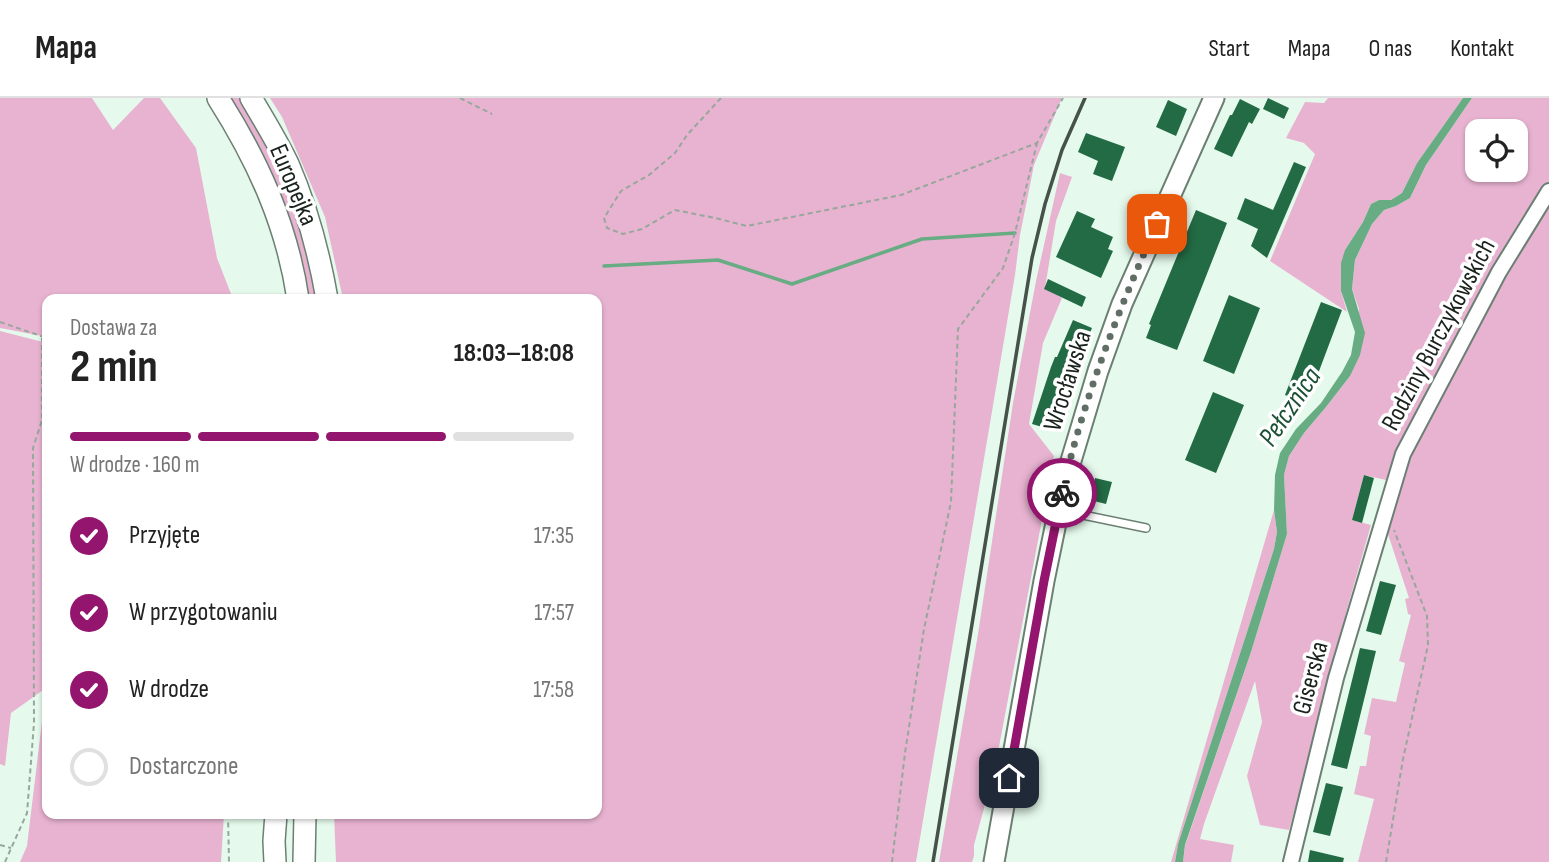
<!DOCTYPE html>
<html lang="pl">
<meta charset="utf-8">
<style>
body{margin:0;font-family:"Sofia Sans Condensed",sans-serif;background:#f2f2f2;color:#222;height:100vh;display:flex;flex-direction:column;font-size:26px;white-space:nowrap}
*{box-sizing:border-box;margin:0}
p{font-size:23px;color:#767676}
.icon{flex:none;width:38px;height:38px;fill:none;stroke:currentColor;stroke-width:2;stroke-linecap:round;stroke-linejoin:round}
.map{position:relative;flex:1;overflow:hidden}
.panel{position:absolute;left:42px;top:196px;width:560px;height:525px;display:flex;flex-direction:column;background:#fff;border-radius:14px;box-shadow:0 2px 5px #0004}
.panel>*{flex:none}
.buttons{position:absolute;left:1465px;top:21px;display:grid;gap:14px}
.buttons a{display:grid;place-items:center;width:63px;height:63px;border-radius:14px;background:#fff;box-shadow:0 2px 5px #0004;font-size:35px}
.pin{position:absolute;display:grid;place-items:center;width:60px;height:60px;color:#fff;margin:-30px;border-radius:14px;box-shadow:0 4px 10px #0006}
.courier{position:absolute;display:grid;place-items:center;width:70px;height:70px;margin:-35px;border:5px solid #94156e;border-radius:50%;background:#fff;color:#222;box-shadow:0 2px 9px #0007}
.head em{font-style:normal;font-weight:700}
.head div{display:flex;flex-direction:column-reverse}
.head{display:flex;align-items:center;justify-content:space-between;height:119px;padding:0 28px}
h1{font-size:46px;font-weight:700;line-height:52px}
.bar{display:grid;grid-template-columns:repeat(4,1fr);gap:10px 7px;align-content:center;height:84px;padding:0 28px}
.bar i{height:9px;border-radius:5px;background:#e0e0e0}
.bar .on{background:#94156e}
.bar p{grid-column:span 4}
ol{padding:0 28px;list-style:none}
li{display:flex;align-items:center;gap:21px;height:77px}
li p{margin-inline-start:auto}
li .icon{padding:7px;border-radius:50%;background:#94156e;color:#fff;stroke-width:4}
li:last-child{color:#767676}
li i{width:38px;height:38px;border:4px solid #e0e0e0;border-radius:50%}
header{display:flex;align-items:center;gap:42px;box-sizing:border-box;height:98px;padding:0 35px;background:#fff;border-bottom:2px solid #e0e0e0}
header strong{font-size:33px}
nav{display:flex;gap:38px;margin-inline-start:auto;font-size:24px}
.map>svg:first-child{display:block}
.green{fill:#e8b3d1;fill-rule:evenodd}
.water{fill:#67ac83}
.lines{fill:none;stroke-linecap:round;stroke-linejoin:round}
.stream{stroke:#67ac83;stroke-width:3.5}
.building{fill:#236b45}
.lane-casing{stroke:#6c7f73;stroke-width:10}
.street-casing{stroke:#6c7f73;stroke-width:18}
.secondary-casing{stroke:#6c7f73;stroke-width:23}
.primary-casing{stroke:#6c7f73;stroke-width:24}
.path{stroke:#97a79c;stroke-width:2;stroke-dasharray:5 3.5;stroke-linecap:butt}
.lane{stroke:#fff;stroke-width:7}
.street{stroke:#fff;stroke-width:14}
.secondary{stroke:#fff;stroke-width:19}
.primary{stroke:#fff;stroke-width:21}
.rail{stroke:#46514a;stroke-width:3.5}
.done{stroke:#616e65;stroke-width:7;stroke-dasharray:0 12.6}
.route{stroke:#94156e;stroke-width:9}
.labels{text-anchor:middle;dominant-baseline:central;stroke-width:7;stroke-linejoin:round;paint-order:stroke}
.street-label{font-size:26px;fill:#1a221d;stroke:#fff}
.water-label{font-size:28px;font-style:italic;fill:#1d5135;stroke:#fff}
</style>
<header>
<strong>Mapa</strong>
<nav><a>Start</a><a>Mapa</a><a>O nas</a><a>Kontakt</a></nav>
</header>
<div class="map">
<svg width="1549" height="764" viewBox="0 0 1549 764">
<rect width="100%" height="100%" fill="#e5faec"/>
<path class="green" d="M0 0H92L113 32 144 0H160L196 50 217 160 233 201H47V239L0 230Z
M226 0H241L273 57 301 124 319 201H307Z
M270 0H1062L1034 67 1020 137 1015 177 916 764H336L334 716H597V201H343L325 119 282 19Z
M1328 0H1463L1417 65 1402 95 1391 102H1379L1371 106 1363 124 1345 152 1341 193 1347 214 1270 163 1315 56 1304 45 1286 40 1305 4 1324 5Z
M1472 0H1549V83L1494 170 1398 352 1386 382 1364 377 1352 422 1371 427 1347 511 1327 596 1289 732 1260 727 1247 678 1262 624 1255 583 1204 726 1200 741 1234 747 1231 764H1183L1185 748 1251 554 1287 436 1284 377 1289 358 1304 335 1326 309 1350 278 1359 211 1352 191 1355 162 1372 126 1384 112 1396 108 1410 100 1426 67ZM1477 33H1516V72H1477Z
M1060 75 1072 79 1056 123 1045 190 1062 200 1043 245 1029 326 1054 358 995 670 974 747V758L972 764H939L978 536 1013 305 1036 183Z
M1549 110V764H1358L1374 701 1354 696 1360 668H1366L1371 638 1364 636 1372 600 1396 604 1405 565 1399 563 1411 517 1408 516 1405 501 1409 500 1385 427 1409 358 1505 177Z
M0 233 47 245V716H224L221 764H20L27 748 46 590 11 615 5 668 0 666Z
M1274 412 1277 434 1274 451 1178 746 1175 764H1171Z"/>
<path class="water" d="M1463 0H1472L1426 67 1410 100 1396 108 1384 112 1372 126 1355 162 1352 191 1365 235 1360 257 1350 278 1326 309 1304 335 1289 358 1284 377 1287 436 1251 554 1185 747 1183 764H1175L1178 746 1274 451 1277 434 1274 412 1275 377 1280 355 1296 331 1321 305 1342 274 1351 257 1355 234 1341 193V165L1345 152 1363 124 1371 106 1379 102H1391L1402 95 1417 65Z"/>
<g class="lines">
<path class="stream" d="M604 168 718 162 792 186 922 141 1015 135"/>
</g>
<path class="building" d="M1268 0 1289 10 1284 21 1263 11Z
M1240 1 1260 11 1252 26 1249 24 1232 59 1214 51 1230 17H1232Z
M1168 2 1187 11 1176 38 1156 29Z
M1086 35 1125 49 1112 83 1093 76 1098 63 1078 54Z
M1294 64 1306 69 1267 160 1251 148 1258 131 1237 121 1245 100 1273 112Z
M1196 112 1227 125 1177 252 1146 240 1151 227 1149 226Z
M1077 113 1095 121 1091 129 1113 139 1108 151 1113 153 1101 180 1056 159Z
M1048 181 1086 199 1082 209 1044 191Z
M1229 197 1260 210 1234 276 1203 263Z
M1321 204 1342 212 1307 305 1285 297Z
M1073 222 1092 230 1082 254 1075 251 1049 331 1032 326 1051 269 1055 259H1057Z
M1213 294 1244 307 1216 375 1185 362Z
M1364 377 1374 380 1362 425 1352 422Z
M1095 380 1112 384 1106 406 1090 402Z
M1380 483 1396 487 1381 537 1366 533Z
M1360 550 1376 553 1347 671 1331 667Z
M1326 685 1343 689 1330 738 1313 734Z
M1310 752 1344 760 1343 764H1308Z"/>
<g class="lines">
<g class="lane-casing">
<path id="lane" d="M1059 412 1146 430"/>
</g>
<g class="street-casing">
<path id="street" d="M1291 764 1336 580 1403 356 1499 174 1549 93"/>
</g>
<g class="secondary-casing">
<path id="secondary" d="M994 764 1044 483 1064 386 1098 273 1122 206 1214 0"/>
</g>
<g class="primary-casing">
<path id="primary" d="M218 0C258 63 287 127 298 201
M251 0C264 22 277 43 288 66 307 110 319 155 327 201
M275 764 274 743 276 716
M304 764 305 716"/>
</g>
<path class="path" d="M460 0 492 16
M721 0 687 37 675 55 649 77 621 93 604 120 607 130 623 136 642 131 675 112 715 120 747 128 901 97 1037 45 1063 0
M0 224 47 240
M228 716 229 764
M0 747 11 750
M5 764 27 715 34 625 33 350 42 322V238
M892 764 905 655 924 531 951 404 958 231 1003 170 1015 135 1037 45
M1386 764 1403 661 1428 547 1427 518 1394 432"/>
<use href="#lane" class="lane"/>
<use href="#street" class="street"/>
<use href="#secondary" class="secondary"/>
<use href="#primary" class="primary"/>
<path class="rail" d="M933 764 1032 160 1045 106 1062 52 1085 0"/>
</g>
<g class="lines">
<path class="done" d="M1062 395C1083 302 1118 213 1157 126"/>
<path class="route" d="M1009 680 1044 483 1062 395"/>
</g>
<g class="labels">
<g class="street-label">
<text transform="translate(293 87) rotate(67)">Europejka</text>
<text transform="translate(1439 237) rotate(-62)">Rodziny Burczykowskich</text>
<text transform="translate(1068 283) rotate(-72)">Wrocławska</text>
<text transform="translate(1311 580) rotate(-75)">Giserska</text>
</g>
<g class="water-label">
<text transform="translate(1290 309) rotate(-56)">Pełcznica</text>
</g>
</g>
</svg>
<div class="buttons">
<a><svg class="icon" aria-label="locate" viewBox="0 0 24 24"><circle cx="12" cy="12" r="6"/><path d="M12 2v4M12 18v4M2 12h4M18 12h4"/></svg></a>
</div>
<div class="pin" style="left:1157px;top:126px;background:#ea580c"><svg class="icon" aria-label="bag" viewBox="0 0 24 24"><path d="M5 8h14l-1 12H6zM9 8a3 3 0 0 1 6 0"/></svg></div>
<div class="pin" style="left:1009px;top:680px;background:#1f2937"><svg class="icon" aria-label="home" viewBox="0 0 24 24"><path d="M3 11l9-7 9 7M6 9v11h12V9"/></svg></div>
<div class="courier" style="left:1062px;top:395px"><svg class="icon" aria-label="bike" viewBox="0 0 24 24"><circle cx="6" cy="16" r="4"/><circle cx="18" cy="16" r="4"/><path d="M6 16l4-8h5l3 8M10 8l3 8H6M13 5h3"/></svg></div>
<section class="panel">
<div class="head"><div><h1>2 min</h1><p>Dostawa za</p></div><em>18:03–18:08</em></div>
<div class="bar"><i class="on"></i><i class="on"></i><i class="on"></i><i></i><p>W drodze · 160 m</p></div>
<ol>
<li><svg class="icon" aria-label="check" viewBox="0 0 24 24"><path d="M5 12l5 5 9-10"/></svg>Przyjęte<p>17:35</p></li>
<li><svg class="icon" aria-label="check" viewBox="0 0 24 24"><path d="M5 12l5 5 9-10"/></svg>W przygotowaniu<p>17:57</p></li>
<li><svg class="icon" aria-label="check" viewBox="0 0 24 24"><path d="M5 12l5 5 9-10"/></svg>W drodze<p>17:58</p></li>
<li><i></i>Dostarczone</li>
</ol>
</section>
</div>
